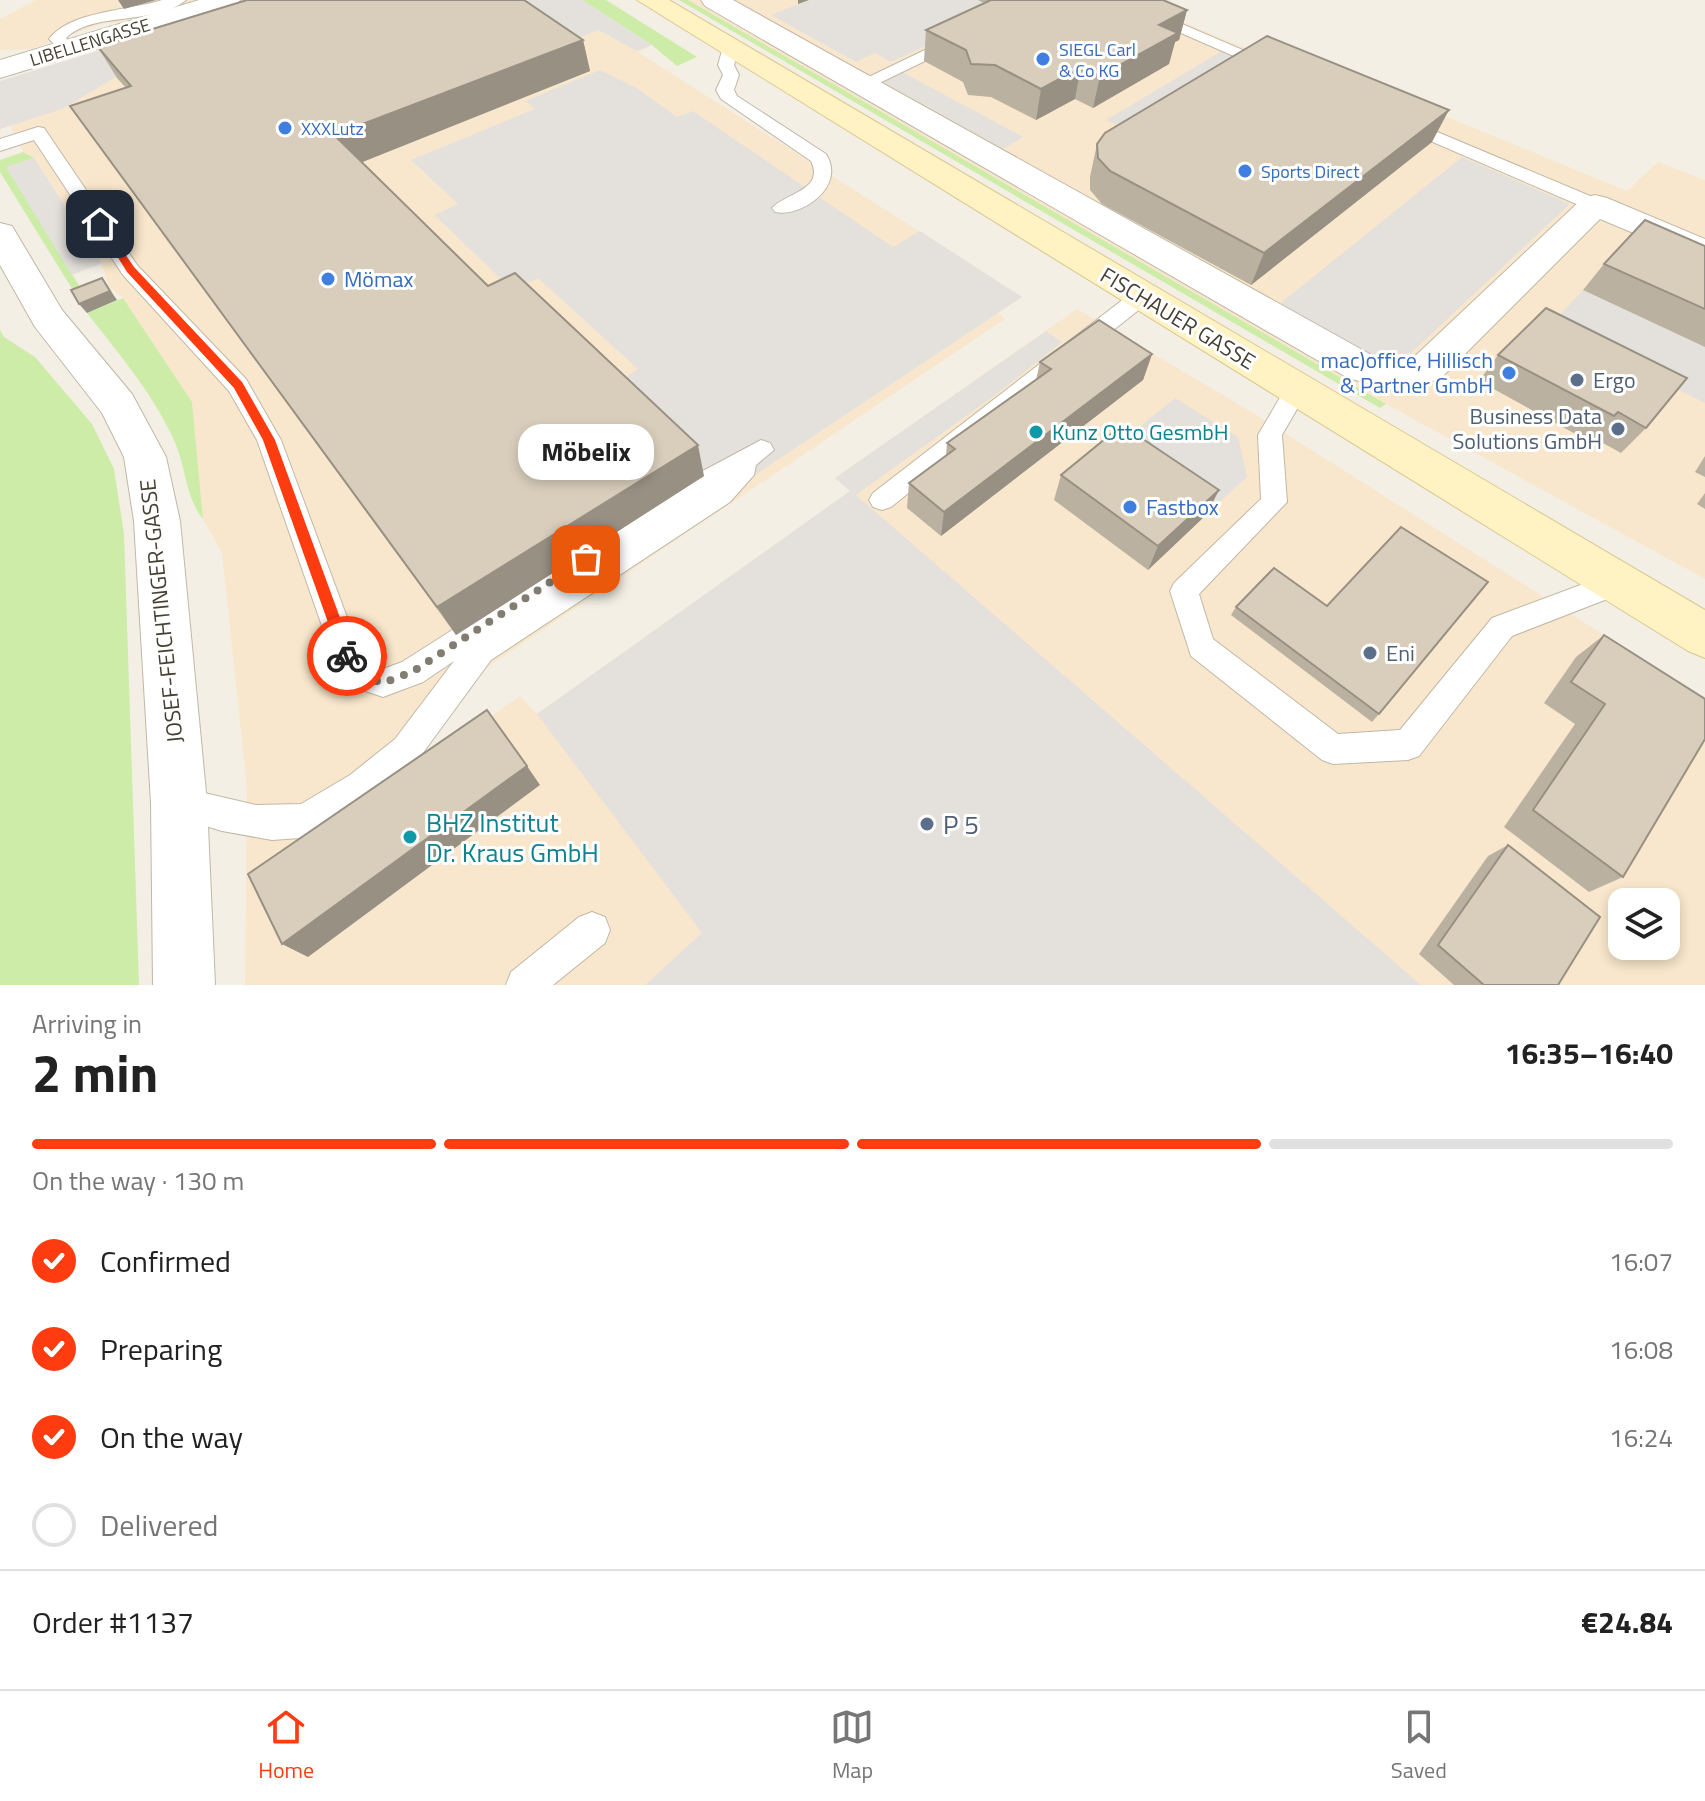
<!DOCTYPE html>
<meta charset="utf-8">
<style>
body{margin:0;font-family:"Titillium Web",sans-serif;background:#f6f6f6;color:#222;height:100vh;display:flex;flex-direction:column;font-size:30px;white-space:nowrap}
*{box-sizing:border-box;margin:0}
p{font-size:26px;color:#767676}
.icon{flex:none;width:44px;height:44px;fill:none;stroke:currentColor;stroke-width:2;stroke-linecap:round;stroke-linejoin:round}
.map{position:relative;height:985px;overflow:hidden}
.details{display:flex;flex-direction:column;background:#fff;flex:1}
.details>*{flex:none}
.fabs{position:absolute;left:1608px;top:888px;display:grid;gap:16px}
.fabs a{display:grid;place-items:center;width:72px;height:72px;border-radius:16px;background:#fff;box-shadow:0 4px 12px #0003;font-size:40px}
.pin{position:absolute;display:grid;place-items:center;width:68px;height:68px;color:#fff;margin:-34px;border-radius:16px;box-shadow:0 4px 12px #0006}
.courier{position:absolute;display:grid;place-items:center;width:80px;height:80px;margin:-40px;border:6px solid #ff3b10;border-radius:50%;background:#fff;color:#222;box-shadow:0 2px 10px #0007}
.bubble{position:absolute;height:56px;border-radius:24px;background:#fff;box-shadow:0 4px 12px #0003;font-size:26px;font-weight:700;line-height:56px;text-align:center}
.headline em{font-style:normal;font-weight:700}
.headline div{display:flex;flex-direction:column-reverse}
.headline{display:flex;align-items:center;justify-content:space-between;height:136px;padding:0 32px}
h1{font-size:52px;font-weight:700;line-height:60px}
.bar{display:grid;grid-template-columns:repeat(4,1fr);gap:12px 8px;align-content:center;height:96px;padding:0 32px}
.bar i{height:10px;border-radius:6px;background:#e0e0e0}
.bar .on{background:#ff3b10}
.bar p{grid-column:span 4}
.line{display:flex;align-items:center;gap:20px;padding:0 32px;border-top:2px solid #e0e0e0}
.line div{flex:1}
ol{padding:0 32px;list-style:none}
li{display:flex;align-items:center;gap:24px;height:88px}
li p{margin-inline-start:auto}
li .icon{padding:8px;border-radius:50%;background:#ff3b10;color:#fff;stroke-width:4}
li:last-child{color:#767676}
li i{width:44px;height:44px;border:4px solid #e0e0e0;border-radius:50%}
.menu{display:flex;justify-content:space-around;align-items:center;height:112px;border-top:2px solid #e0e0e0;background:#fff;font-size:22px;color:#767676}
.menu a{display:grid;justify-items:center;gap:4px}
.menu .on{color:#ff3b10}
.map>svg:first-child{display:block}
.commercial{fill:#f8e7cc;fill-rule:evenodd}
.green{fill:#cceca8}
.parking{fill:#e4e1dd}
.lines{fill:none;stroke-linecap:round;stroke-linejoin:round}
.lane-casing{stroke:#c0b8a6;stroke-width:2}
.street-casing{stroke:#c0b8a6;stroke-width:2}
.secondary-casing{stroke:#d8c78f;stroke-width:2}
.lane{fill:#fff;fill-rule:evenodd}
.street{fill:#fff;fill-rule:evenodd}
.secondary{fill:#fff2c3;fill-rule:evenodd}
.wall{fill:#bbb1a1}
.shaded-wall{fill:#989083}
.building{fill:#d9cebb;stroke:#989083;stroke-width:2}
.route{fill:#ff3b10}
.done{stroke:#837d71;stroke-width:8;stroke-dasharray:0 14.4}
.shop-dot{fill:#3f7fe0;stroke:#fff;stroke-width:3}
.service-dot{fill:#5c6f8a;stroke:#fff;stroke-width:3}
.culture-dot{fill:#0f9aa8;stroke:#fff;stroke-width:3}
.labels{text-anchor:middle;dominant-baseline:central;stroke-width:6;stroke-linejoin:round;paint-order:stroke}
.far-street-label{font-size:18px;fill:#464033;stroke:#fff}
.far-shop-label{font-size:18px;fill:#366cbe;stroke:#fff;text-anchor:start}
.shop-label{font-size:22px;fill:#366cbe;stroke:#fff;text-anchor:start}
.street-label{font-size:22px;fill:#464033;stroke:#fff}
.service-label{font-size:22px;fill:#4e5e75;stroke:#fff;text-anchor:start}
.culture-label{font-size:22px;fill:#0d838f;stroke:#fff;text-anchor:start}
.near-culture-label{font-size:26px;fill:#0d838f;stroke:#fff;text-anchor:start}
.near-service-label{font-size:26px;fill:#4e5e75;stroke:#fff;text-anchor:start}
</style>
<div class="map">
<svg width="1705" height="985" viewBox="0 0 1705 985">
<rect width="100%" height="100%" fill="#f4efe4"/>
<path class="commercial" d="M36 0H195L118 23H103L32 49 0 50V19Z
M582 0 652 45 638 52 1022 297 998 313 1005 319 480 672 402 779 520 696 537 714 850 491 835 478 1077 309 1250 411 1705 699V985H245L247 788 222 553 203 519 192 402 123 298 109 287 102 263 34 158 23 152 10 126 0 129V81ZM1622 902H1666V946H1622Z
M688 0H1131L1422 123 1428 109 1627 191 1658 162 1705 180V579L1386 404Z"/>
<path class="green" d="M582 0H606L697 57 677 66 652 45Z
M679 0H688L1386 404 1380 408Z
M23 152 34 158 7 168 86 297 79 300 0 172V160Z
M123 298 192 402 203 519C185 497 186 466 174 440 152 392 119 354 87 313Z
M0 330 4 337 35 357 92 424 114 469 124 534 139 985H0Z"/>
<path class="parking" d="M489 0H582L652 45 637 51 598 30 555 47Z
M809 0H978L1001 11 891 62 875 53 856 62 771 15Z
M227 11 62 109 0 129V81Z
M1222 51 1239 59 1124 128 1106 120Z
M600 70 635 87 677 117 693 111 893 247 920 231 1022 297 728 493 613 385 638 369 538 278 513 290 434 215 458 204 411 160 535 109 525 101Z
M902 72 1023 137 1003 149 882 81Z
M1462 157 1570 204 1411 353 1386 359 1361 353 1277 306Z
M34 158 102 263 72 275 6 167Z
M1583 290 1705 347V403L1550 326Z
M1046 331 1062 342 998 393 856 495 1421 985H645L702 933 537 714 850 491 835 478Z
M1175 398 1238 437 1247 477 1213 508 1120 443Z"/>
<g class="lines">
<g class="lane-casing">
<path id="lane" d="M162 0H186C155 26 92 11 66 38L76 49 74 52H62L49 39C70 11 127 11 162 0Z
M1105 0H1126L1280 66 1278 70H1266Z
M954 36 960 38V44L867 89 861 90 852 85Z
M731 42 739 47 734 65 739 75 734 90 737 96 826 154C847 187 800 218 775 212L772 208C786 193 825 190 811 161L721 99 716 90 723 75 718 65 723 47Z
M1404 118 1602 201 1605 205 1602 209H1588L1398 127V119Z
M38 127 44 128 137 265 246 379 281 440 364 663 383 669 402 662 701 472 761 440 770 443 774 450 756 465 754 475 730 502 491 660 417 761 339 819 300 838 272 840 222 831 167 814 163 803 167 792 179 787 256 805 301 804 350 775 395 739 454 661 423 682 383 697 342 683 257 440 229 391 123 275 34 140 0 151V139Z
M1142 289 1150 291 1153 296 1150 301 891 507 882 510 873 507 869 500 873 493 1134 291Z
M1296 381 1304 384 1308 390 1282 435 1287 502 1199 594 1213 639 1338 734 1400 730 1492 618 1618 571 1628 575 1632 583 1628 591 1512 636 1419 756 1408 760 1333 764 1322 760 1191 656 1170 591 1174 583 1261 499 1258 435 1288 384Z
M592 912 605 917 610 930 605 943 553 985H506L511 972 579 917Z"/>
</g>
<g class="street-casing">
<path id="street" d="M199 0H240L236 6 0 78V60Z
M701 0H733L1375 357 1398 363 1413 358 1583 198 1595 195 1607 198 1705 239V263L1600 219 1441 378 1399 392 1348 378 705 6Z
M0 223 12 226 62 310 132 394 166 457 180 521 207 803 215 985H153L151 803 134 521 124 457 102 413 35 327 0 265Z"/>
</g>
<g class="secondary-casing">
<path id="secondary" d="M637 0H669L1705 610V658L1688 651Z"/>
</g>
<use href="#lane" class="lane"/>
<use href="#street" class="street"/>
<use href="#secondary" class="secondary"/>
</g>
<path class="wall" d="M978 0H1163L1187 10 1179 40 1175 42 1169 64 1093 108 1075 99 1036 120 991 97 968 95 963 82 924 61 926 30 984 3Z
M583 40 590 71 362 162 488 286 704 476 456 635 70 106 126 88 117 78 97 46Z
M1432 142 1251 285 1102 204 1090 190V177L1097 144Z
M1705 246V347L1583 290 1604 264Z
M1546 308 1646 428 1621 453 1594 438 1590 442 1479 381 1498 355Z
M1152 354 1143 380 941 536 907 508 909 483 946 456 947 443 1036 380 1040 362Z
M1705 456V477L1695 472Z
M1061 475 1219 490 1206 515 1148 570 1054 500Z
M1705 493V509L1697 504Z
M1236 607 1379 714 1372 722 1231 615Z
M1604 635 1623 877 1589 892 1504 827 1575 724 1544 703 1576 657Z
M1508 845 1558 985H1454L1419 954 1488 856Z"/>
<path class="shaded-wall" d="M118 0H156L124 9Z
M798 0H809L798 4Z
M1187 10 1179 40 1175 42 1169 64 1093 108 1100 76 1159 25Z
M583 40 590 71 350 167 334 135Z
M1081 67 1075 99 1036 120 1041 89Z
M1449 110 1432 142 1251 285 1264 253Z
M102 278 117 300 87 313 79 304Z
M1152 354 1143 380 941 536 944 512Z
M698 445 704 476 456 635 437 607Z
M1219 490 1206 515 1148 570 1158 546Z
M527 766 540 785 308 957 282 944Z"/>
<path class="building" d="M247 0H524L583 40 334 135 488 286 515 273 698 445 437 607 70 106 131 86 97 46Z
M991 0H1163L1187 10 1159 25 1178 33 1100 76 1081 67 1041 89 995 65 971 64 966 50 926 30Z
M1267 36 1449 110 1264 253 1110 171 1098 158 1097 144 1105 133Z
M1645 220 1705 246V309L1604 264Z
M102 278 110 291 79 304 71 290Z
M1546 308 1687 378 1646 428 1618 412 1614 416 1498 355Z
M1099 320 1152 354 944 512 909 483 955 449 947 443 1051 369 1040 362Z
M1122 425 1219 490 1158 546 1061 475Z
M1401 527 1488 582 1379 714 1236 607 1274 568 1327 606Z
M1604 635 1705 699V739L1623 877 1533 810 1605 704 1571 682Z
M487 710 527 766 282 944 248 874Z
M1508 845 1600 917 1558 985H1484L1438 945Z"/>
<path class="route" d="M96 222H103L134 267 242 382 275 440 354 656 352 661 347 663 340 656 263 440 234 388 127 272Z"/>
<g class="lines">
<path class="done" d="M347 656 353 673 383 683 412 672 586 559"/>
</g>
<g class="shop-dot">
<circle cx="1043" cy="59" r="8"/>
<circle cx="285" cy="128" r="8"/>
<circle cx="1245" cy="171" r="8"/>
<circle cx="328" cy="279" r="8"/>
<circle cx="1509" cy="373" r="8"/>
<circle cx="1130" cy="507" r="8"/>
</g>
<g class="service-dot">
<circle cx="1577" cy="380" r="8"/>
<circle cx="1618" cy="429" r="8"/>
<circle cx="1370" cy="653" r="8"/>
<circle cx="927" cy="824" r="8"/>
</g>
<g class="culture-dot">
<circle cx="1036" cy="432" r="8"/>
<circle cx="410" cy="837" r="8"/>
</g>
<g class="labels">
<g class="far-street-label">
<text transform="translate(90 42) rotate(-17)">LIBELLENGASSE</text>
</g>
<g class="far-shop-label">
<text x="1059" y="49">SIEGL Carl<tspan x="1059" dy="21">&amp; Co KG</tspan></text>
<text x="301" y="128">XXXLutz</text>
<text x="1261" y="171">Sports Direct</text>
</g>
<g class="shop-label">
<text x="344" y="279">Mömax</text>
<text x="1493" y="360" text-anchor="end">mac)office, Hillisch<tspan x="1493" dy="25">&amp; Partner GmbH</tspan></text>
<text x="1146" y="507">Fastbox</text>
</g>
<g class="street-label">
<text transform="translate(1178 318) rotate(31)">FISCHAUER GASSE</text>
<text transform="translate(161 611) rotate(-96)">JOSEF-FEICHTINGER-GASSE</text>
</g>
<g class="service-label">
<text x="1593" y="380">Ergo</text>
<text x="1602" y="416" text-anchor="end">Business Data<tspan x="1602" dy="25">Solutions GmbH</tspan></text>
<text x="1386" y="653">Eni</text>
</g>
<g class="culture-label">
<text x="1052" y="432">Kunz Otto GesmbH</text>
</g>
<g class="near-culture-label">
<text x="426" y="822">BHZ Institut<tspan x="426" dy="30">Dr. Kraus GmbH</tspan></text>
</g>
<g class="near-service-label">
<text x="943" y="824">P 5</text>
</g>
</g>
</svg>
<div class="fabs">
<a><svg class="icon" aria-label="layers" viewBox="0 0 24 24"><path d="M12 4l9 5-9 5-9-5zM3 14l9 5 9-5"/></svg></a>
</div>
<div class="pin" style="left:586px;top:559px;background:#ea580c"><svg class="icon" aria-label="bag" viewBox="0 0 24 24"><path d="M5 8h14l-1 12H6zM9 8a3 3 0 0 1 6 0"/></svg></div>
<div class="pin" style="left:100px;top:224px;background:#1f2937"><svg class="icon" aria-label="home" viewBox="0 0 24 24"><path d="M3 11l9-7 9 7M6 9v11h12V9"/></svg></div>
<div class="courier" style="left:347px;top:656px"><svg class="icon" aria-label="bike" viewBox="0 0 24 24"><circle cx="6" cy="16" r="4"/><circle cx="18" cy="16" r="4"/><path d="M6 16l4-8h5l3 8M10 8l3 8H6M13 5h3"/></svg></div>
<div class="bubble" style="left:518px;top:424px;width:136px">Möbelix</div>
</div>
<section class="details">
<div class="headline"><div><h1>2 min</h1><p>Arriving in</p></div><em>16:35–16:40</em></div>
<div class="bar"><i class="on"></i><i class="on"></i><i class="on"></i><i></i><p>On the way · 130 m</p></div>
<ol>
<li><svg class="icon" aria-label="check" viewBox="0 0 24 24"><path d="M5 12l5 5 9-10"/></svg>Confirmed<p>16:07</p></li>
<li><svg class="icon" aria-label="check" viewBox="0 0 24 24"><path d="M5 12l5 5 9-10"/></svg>Preparing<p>16:08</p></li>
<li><svg class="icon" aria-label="check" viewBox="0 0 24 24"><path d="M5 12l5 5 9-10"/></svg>On the way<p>16:24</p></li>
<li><i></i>Delivered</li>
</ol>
<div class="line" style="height:104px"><div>Order #1137</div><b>€24.84</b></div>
</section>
<nav class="menu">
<a class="on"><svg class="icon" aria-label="home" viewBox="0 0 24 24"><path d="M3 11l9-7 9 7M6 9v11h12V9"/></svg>Home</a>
<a><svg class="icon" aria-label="map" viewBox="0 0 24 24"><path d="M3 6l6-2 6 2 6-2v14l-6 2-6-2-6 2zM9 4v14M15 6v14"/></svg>Map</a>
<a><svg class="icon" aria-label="saved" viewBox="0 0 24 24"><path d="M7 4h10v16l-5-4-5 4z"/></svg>Saved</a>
</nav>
